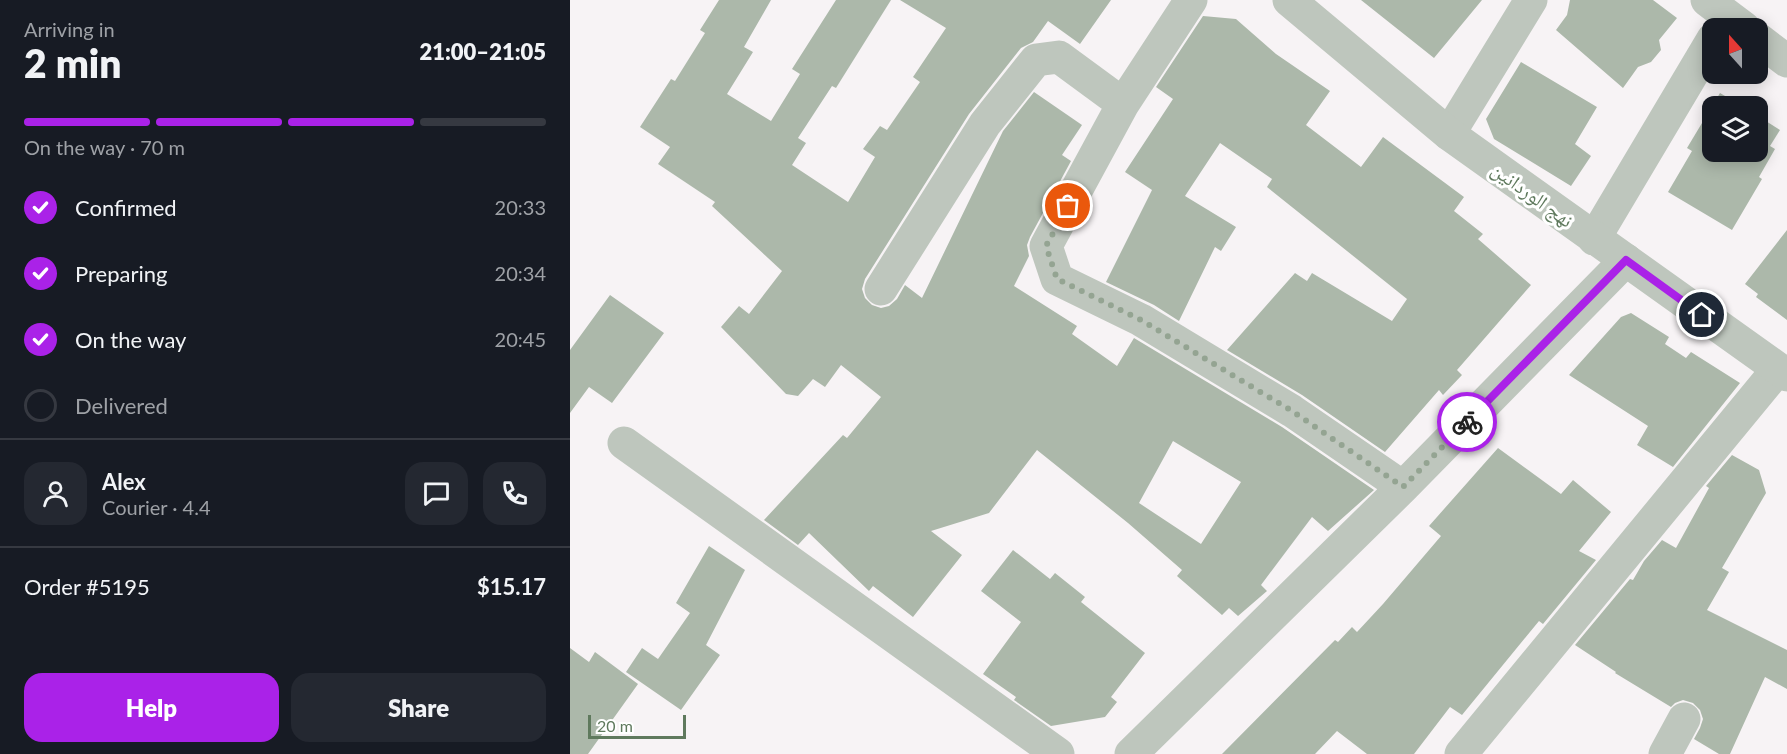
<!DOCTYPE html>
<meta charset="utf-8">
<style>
body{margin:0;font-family:Lato,"Noto Naskh Arabic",sans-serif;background:#242831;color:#f1f3f6;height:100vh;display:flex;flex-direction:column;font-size:22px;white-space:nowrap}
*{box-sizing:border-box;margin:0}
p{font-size:20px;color:#9ea1a6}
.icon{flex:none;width:33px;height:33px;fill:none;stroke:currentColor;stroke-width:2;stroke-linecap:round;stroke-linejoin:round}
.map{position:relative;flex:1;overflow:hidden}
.side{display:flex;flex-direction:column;background:#171b24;width:570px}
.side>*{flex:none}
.needle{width:39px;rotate:339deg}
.controls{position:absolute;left:1132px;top:18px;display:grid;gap:12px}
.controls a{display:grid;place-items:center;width:66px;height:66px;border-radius:12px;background:#171b24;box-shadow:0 3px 15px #0003;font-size:30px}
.scale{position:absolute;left:18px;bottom:15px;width:98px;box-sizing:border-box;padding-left:6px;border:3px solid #5f795d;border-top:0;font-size:16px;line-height:21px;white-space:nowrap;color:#5f795d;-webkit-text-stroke:4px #fff;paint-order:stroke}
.pin{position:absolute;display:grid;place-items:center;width:51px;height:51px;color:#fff;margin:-26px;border:3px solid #fff;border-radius:50%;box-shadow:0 2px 6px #0007}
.courier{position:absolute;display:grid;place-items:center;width:60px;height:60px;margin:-30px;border:4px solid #aa22e8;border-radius:50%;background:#fff;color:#222;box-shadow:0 2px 8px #0007}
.overview em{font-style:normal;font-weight:800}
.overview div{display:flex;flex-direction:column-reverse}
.overview{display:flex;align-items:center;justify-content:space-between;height:102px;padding:0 24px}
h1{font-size:39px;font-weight:800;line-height:45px}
.bar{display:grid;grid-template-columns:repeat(4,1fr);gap:9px 6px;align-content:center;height:72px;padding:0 24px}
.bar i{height:8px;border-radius:4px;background:#363941}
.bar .on{background:#aa22e8}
.bar p{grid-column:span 4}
.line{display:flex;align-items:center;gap:15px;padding:0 24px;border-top:2px solid #363941}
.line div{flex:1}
.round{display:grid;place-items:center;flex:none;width:63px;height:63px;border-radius:18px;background:#242831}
ol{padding:0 24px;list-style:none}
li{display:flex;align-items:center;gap:18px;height:66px}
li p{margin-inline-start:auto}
li .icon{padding:6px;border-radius:50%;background:#aa22e8;color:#fff;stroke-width:4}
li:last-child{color:#9ea1a6}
li i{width:33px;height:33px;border:3px solid #363941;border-radius:50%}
.cta{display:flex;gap:12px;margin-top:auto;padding:12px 24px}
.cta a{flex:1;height:69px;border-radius:18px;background:#aa22e8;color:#fff;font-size:24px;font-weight:800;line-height:69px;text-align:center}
.cta a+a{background:#242831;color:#f1f3f6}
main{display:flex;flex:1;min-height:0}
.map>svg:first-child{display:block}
.building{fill:#acb8aa;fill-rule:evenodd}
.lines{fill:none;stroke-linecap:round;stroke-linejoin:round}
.minor{stroke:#bec6bd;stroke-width:33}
.tertiary{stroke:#bec6bd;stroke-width:33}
.done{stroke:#94a492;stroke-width:6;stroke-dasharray:0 10.8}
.route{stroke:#aa22e8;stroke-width:8}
.labels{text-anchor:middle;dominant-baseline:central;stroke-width:6;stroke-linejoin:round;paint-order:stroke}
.street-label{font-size:20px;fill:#5f795d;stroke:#fff}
</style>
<main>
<section class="side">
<div class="overview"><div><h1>2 min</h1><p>Arriving in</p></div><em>21:00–21:05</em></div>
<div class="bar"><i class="on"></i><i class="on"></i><i class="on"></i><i></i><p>On the way · 70 m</p></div>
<ol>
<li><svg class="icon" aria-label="check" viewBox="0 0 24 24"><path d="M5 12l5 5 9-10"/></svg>Confirmed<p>20:33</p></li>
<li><svg class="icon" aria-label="check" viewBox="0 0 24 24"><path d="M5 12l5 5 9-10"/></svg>Preparing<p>20:34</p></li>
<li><svg class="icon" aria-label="check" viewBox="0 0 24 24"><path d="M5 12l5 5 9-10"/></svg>On the way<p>20:45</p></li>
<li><i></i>Delivered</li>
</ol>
<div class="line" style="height:108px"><a class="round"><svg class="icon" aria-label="person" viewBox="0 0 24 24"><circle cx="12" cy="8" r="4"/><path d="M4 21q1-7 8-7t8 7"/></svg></a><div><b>Alex</b><p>Courier · 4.4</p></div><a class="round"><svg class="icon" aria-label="chat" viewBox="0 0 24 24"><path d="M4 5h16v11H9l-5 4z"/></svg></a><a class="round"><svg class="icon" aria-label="phone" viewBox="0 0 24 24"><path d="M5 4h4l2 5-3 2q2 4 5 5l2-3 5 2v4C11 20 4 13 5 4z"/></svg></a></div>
<div class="line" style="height:78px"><div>Order #5195</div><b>$15.17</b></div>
<div class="cta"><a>Help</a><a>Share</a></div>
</section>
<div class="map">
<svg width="1217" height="754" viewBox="0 0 1217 754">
<rect width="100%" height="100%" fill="#f7f3f5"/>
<path class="building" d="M149 0H201L174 47 183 52 157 94 201 121 230 74 222 69 266 0H321L266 88 262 86 228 138 236 143 222 165 278 202 305 157 293 149 310 126 317 130 350 82 343 77 376 28 330 0H541L510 44 478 21 463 42 451 48 399 114 295 279 292 289 295 298 302 305 311 308 319 306 327 299 335 285 352 298 433 131 464 92 512 125 492 155 501 161 460 237 457 245 459 256 444 286 507 326 502 334 547 366 564 338 712 427 804 490 758 531 742 517 691 585 697 591 668 616 659 608 652 615 607 576 612 570 558 523 467 450 419 513 361 531 392 555 343 617 303 586 299 591 239 533 228 545 194 520 273 435 277 438 311 397 271 365 255 387 243 379 228 396 216 394 151 327 169 306 179 314 212 271 142 206 145 202 88 164 100 147 70 127 101 79 105 81 135 33 130 30ZM603 441 671 482 631 544 569 503Z
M791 0H912L864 58Z
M1000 0H1083L1107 18 1089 40 1091 50 1081 62 1068 67 1053 88 986 30 997 15Z
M633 16 666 19 706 54 760 91 736 125 791 167 813 137 894 197 884 211 913 234 908 239 961 285 887 370 892 375 873 395 869 390 815 452 732 395 657 350 725 273 737 281 742 273 822 321 837 299 697 187 702 179 650 143 615 196 666 227 651 251 645 247 609 321 584 305 536 282 582 190 555 172 603 99 586 87Z
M951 62 1027 107 1005 144 1021 156 1001 186 924 139 916 119Z
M1150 93 1172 106H1143V152H1188V116L1210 130 1200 146 1205 149 1189 177 1192 179 1162 230 1098 192 1122 151 1117 148Z
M1217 230V320L1186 297 1188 294 1175 284Z
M40 295 94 333 42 403 19 387 0 413V350Z
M1061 313 1099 337 1095 344 1116 358 1121 352 1170 383 1103 467 1067 445 1078 426 999 375 1051 317Z
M928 448 991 494 1003 480 1041 512 1009 551 1026 560 973 624 969 621 892 715 880 707 844 754H797L767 731 745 754H652L765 640 768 642 782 627 787 632 813 604 871 536 859 526Z
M1162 455 1189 470 1196 493 1152 568 1159 572 1137 610 1217 650V689L1195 677 1160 754H1149L1124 739 1130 728 1133 719 1130 710 1123 703 1113 700 1105 703 1101 707 1045 673 1046 672 1005 645 1060 579 1063 580 1074 561 1092 540 1106 548 1139 488 1136 486Z
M139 546 175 570 136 645 150 655 111 710 56 672 72 648 88 659 120 613 106 603Z
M443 550 480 579 485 573 515 597 511 602 575 653 541 697 547 702 535 717 481 726 444 700 446 697 413 674 451 622 411 591Z
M0 648 19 662 25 652 68 684 18 754H0Z"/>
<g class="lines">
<path class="minor" d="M621 0 553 104 476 246 487 279 571 320 722 411 833 487
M1137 0 1174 28
M1188 39 1217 61
M879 134 961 0
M1024 239 1143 39
M311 289 415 124 466 60 489 57 553 104
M54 443 488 754
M561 754 833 487 1056 260
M891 754 1208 369
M1095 754 1114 719"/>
<path class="tertiary" d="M719 0 879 134 1217 375"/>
</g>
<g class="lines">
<path class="done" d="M498 206 476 246 487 279 571 320 722 411 833 487 897 422"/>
<path class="route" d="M897 422 1056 260 1132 315"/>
</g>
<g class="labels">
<g class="street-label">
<text transform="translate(963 194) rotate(36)">نهج الوردانين</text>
</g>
</g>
</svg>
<div class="controls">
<a><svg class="needle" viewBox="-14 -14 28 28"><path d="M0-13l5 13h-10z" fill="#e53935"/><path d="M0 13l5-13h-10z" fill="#9ea1a6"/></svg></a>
<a><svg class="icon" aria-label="layers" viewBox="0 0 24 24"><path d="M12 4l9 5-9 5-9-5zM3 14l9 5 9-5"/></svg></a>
</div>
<div class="scale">20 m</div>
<div class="pin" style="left:498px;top:206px;background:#ea580c"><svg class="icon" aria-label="bag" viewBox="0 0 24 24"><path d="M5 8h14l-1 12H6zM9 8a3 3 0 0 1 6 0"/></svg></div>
<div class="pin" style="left:1132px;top:315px;background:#1f2937"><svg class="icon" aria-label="home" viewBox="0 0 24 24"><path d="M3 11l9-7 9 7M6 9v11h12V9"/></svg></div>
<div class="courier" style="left:897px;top:422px"><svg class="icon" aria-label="bike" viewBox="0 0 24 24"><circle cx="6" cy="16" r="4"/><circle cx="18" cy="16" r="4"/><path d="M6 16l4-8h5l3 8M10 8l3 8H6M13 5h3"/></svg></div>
</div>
</main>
